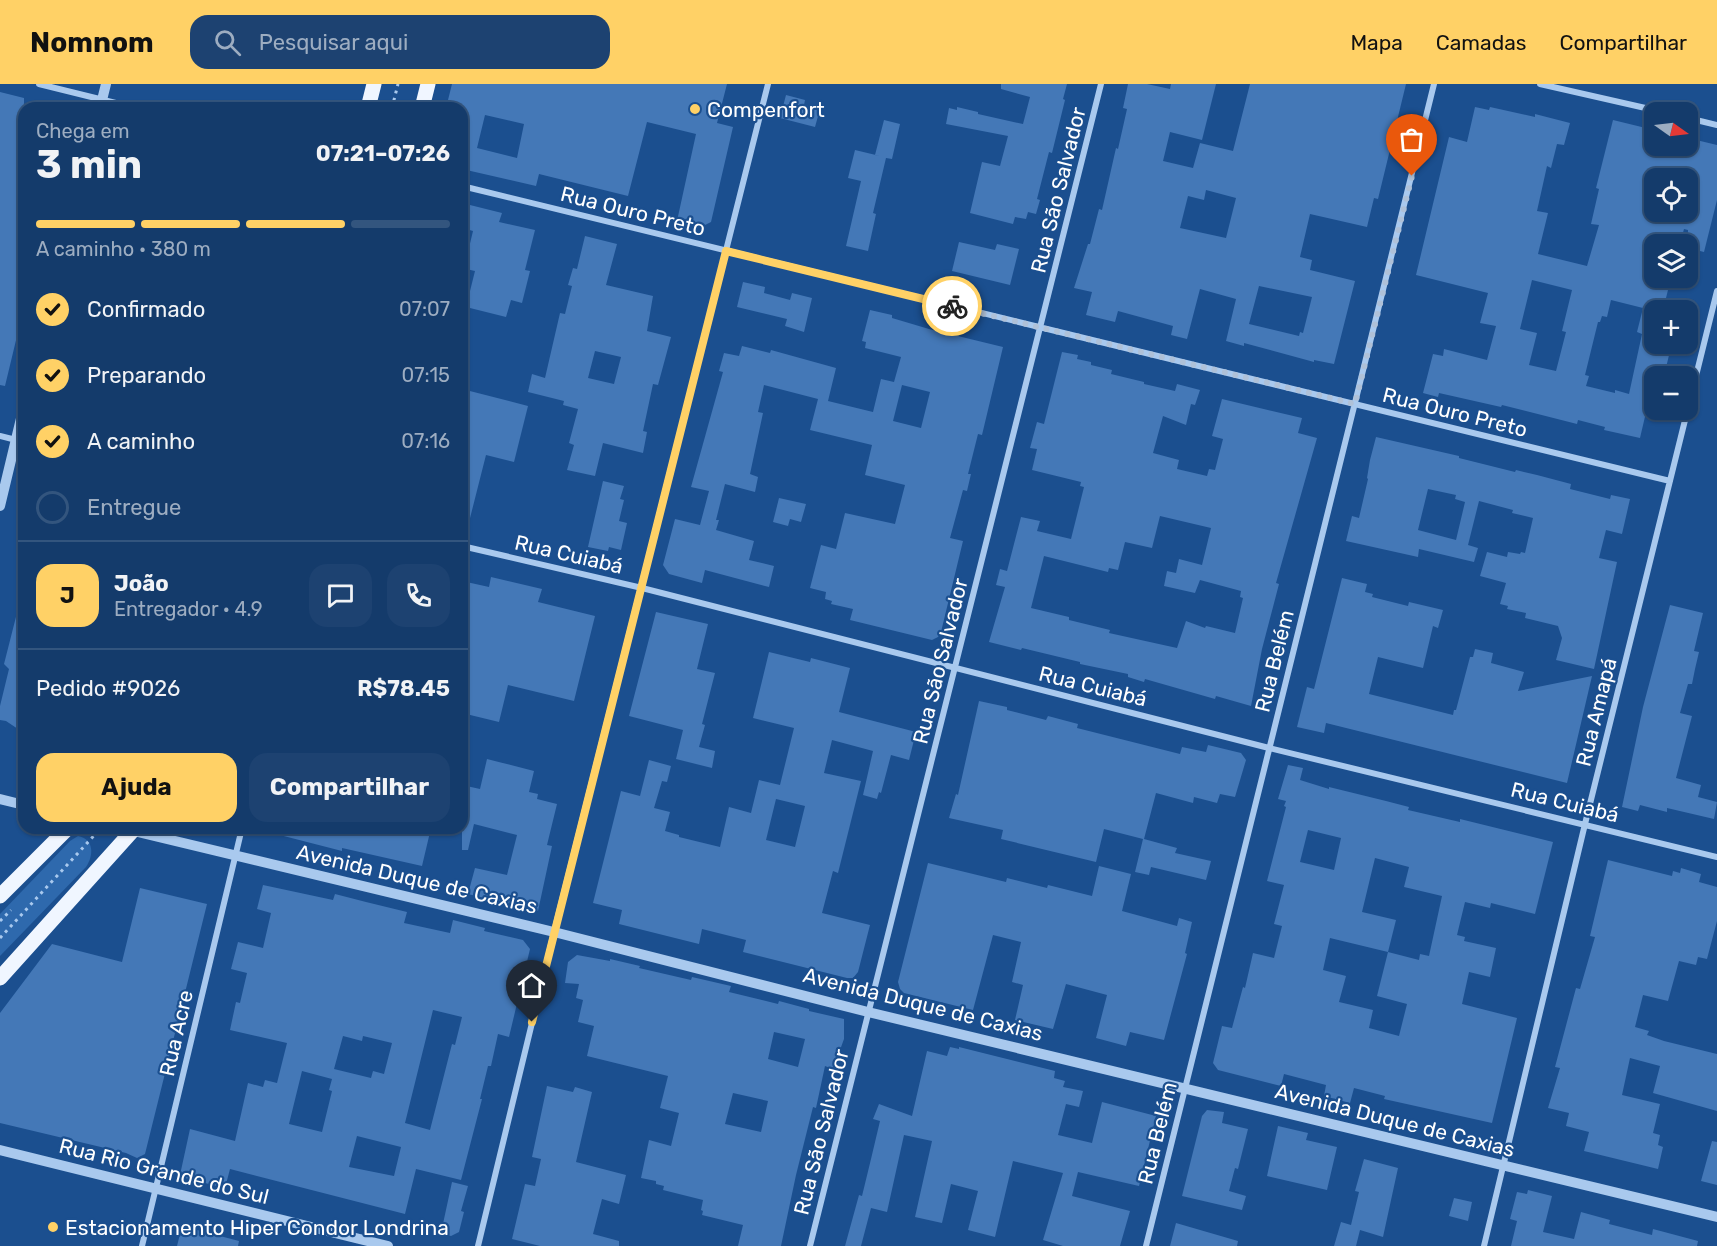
<!DOCTYPE html>
<html lang="pt">
<meta charset="utf-8">
<style>
body{margin:0;font-family:Rubik,sans-serif;background:#1d4271;color:#f1f3f6;height:100vh;display:flex;flex-direction:column;font-size:22px;white-space:nowrap}
*{box-sizing:border-box;margin:0}
p{font-size:20px;color:#9dadc1}
.icon{flex:none;width:33px;height:33px;fill:none;stroke:currentColor;stroke-width:2;stroke-linecap:round;stroke-linejoin:round}
.map{position:relative;flex:1;overflow:hidden}
.panel{position:absolute;left:18px;top:18px;width:450px;height:732px;display:flex;flex-direction:column;background:#143b6b;border-radius:18px;box-shadow:0 2px 4px #0004,0 0 0 2px #33557e}
.panel>*{flex:none}
.needle{width:39px;rotate:104deg}
.tools{position:absolute;left:1644px;top:18px;display:grid;gap:12px}
.tools a{display:grid;place-items:center;width:54px;height:54px;border-radius:12px;background:#143b6b;box-shadow:0 2px 4px #0004,0 0 0 2px #33557e;font-size:30px}
.pin{position:absolute;display:grid;place-items:center;width:51px;height:51px;color:#fff;margin:-62px -26px;border-radius:50% 50% 50% 0;rotate:-45deg;box-shadow:0 0 6px #0007}
.pin .icon{rotate:45deg}
.courier{position:absolute;display:grid;place-items:center;width:60px;height:60px;margin:-30px;border:4px solid #ffd166;border-radius:50%;background:#fff;color:#222;box-shadow:0 2px 8px #0007}
.overview em{font-style:normal;font-weight:700}
.overview div{display:flex;flex-direction:column-reverse}
.overview{display:flex;align-items:center;justify-content:space-between;height:102px;padding:0 18px}
h1{font-size:39px;font-weight:700;line-height:45px}
.bar{display:grid;grid-template-columns:repeat(4,1fr);gap:9px 6px;align-content:center;height:72px;padding:0 18px}
.bar i{height:8px;border-radius:4px;background:#33557e}
.bar .selected{background:#ffd166}
.bar p{grid-column:span 4}
.line{display:flex;align-items:center;gap:15px;padding:0 18px;border-top:2px solid #33557e}
.line div{flex:1}
.round{display:grid;place-items:center;flex:none;width:63px;height:63px;border-radius:18px;background:#1d4271}
ol{padding:0 18px;list-style:none}
li{display:flex;align-items:center;gap:18px;height:66px}
li p{margin-inline-start:auto}
li .icon{padding:6px;border-radius:50%;background:#ffd166;color:#111;stroke-width:4}
li:last-child{color:#9dadc1}
li i{width:33px;height:33px;border:3px solid #33557e;border-radius:50%}
.action{display:flex;gap:12px;margin-top:auto;padding:12px 18px}
.action a{flex:1;height:69px;border-radius:18px;background:#ffd166;color:#111;font-size:24px;font-weight:700;line-height:69px;text-align:center}
.action a+a{background:#1d4271;color:#f1f3f6}
header{display:flex;align-items:center;gap:36px;box-sizing:border-box;height:84px;padding:0 30px;background:#ffd166;color:#111}
header strong{font-size:28px}
nav{display:flex;gap:33px;margin-inline-start:auto;font-size:21px}
.search{width:420px;height:54px;background:#1d4271;display:flex;align-items:center;gap:15px;box-sizing:border-box;padding:0 21px;border-radius:18px;color:#9dadc1;font-size:22px}
.map>svg:first-child{display:block}
.green{fill:#2e69ad}
.building{fill:#4478b7;fill-rule:evenodd}
.lines{fill:none;stroke-linecap:round;stroke-linejoin:round}
.path{stroke:#a9c9ee;stroke-width:3;stroke-dasharray:3 4.5;stroke-linecap:butt}
.minor{stroke:#a9c9ee;stroke-width:6}
.tertiary{stroke:#a9c9ee;stroke-width:10}
.primary{stroke:#f0f6ff;stroke-width:15}
.done{stroke:#afc1d8;stroke-width:6;stroke-dasharray:0 10.8}
.route{stroke:#ffd166;stroke-width:8}
.poi-dot{fill:#ffd166;stroke:#1b4f8f;stroke-width:2}
.labels{text-anchor:middle;dominant-baseline:central;stroke-width:4.5;stroke-linejoin:round;paint-order:stroke}
.poi-label{font-size:21px;fill:#fff;stroke:#1b4f8f;text-anchor:start}
.street-label{font-size:21px;fill:#fff;stroke:#1b4f8f}
</style>
<header>
<strong>Nomnom</strong>
<div class="search"><svg class="icon" aria-label="search" viewBox="0 0 24 24"><circle cx="10" cy="10" r="6"/><path d="M15 15l6 6"/></svg>Pesquisar aqui</div>
<nav><a>Mapa</a><a>Camadas</a><a>Compartilhar</a></nav>
</header>
<div class="map">
<svg width="1717" height="1162" viewBox="0 0 1717 1162">
<rect width="100%" height="100%" fill="#1b4f8f"/>
<path class="green" d="M78 752C94 755 94 771 86 783L0 872V830L70 757Z"/>
<path class="building" d="M452 0H727L717 39 733 43 711 138 701 143 677 137 696 50 647 38 628 112 539 90 536 102 462 85V24H446ZM485 31 524 40 517 74 477 64Z
M1001 0H1067L1063 15 1065 16 1052 69 1049 68 1037 115 1040 116 1036 130 1028 128 1026 135 1015 133 1013 140 970 129 982 78 1000 82 1008 52 946 40 949 24 957 26V23L978 28V30L1023 40 1030 13 1001 5Z
M1128 0H1147L1170 5 1171 0H1216L1202 56 1170 48 1163 77 1193 84 1200 59 1233 67 1250 0H1406L1378 115 1374 114 1367 143 1310 130 1300 173 1312 176 1310 186 1355 197 1334 280 1314 276V278L1244 259V262L1226 257 1236 215 1200 205 1187 255 1171 251 1173 242 1118 227 1115 238 1086 231 1092 208 1074 204 1088 160H1090L1099 125 1102 126 1116 64 1118 65 1127 25 1123 24ZM1206 106 1236 114 1226 154 1180 144 1188 112 1204 116ZM1259 202 1312 213 1303 249 1300 248 1299 252 1249 240Z
M0 8 24 14V223L5 302 0 301Z
M786 11 805 16 804 21 820 25 815 43 780 34Z
M1475 23 1489 26 1490 23 1535 33V30L1570 39 1564 61 1557 60 1551 84 1547 82 1537 127 1548 129 1538 170 1587 182 1599 141 1591 140 1599 105 1596 104 1613 36 1654 46V62H1688V54L1717 61V116L1704 168 1688 164V146L1684 145 1680 160H1654V194H1671L1663 226H1654V263L1670 267 1664 292 1654 290V308L1651 307 1640 354 1604 346 1605 343 1578 336 1577 340 1502 321 1501 323 1439 309 1438 313 1423 309 1433 270 1443 272 1444 265 1487 276 1496 242 1480 239 1488 209 1416 191 1449 53 1467 58ZM1654 94H1688V128H1654ZM1532 196 1572 206 1562 247 1566 248 1556 287 1529 281 1537 249 1520 245ZM1611 216 1643 224 1637 248 1642 250 1629 310 1615 306V309L1586 302 1589 292 1585 291 1598 238H1600L1602 232 1607 233Z
M884 36 900 40 892 75 886 74 873 129 876 130 868 167 846 162 861 97 848 94 855 66 880 72 875 71Z
M470 121 502 129 499 138 535 146 525 186 530 187 522 219 511 216 506 233 466 223 475 187 466 185 468 178 466 177 467 172 473 147 466 145 468 137 466 136Z
M585 152 617 160 606 201 653 212 647 247 671 253 658 301 653 300 643 347 647 348 643 369 603 359 595 392 567 386 574 361 569 359 578 325 563 321 564 317 528 308 532 290 545 294 560 229 565 230 572 202 568 201 573 184 577 185ZM595 267 621 273 614 300 588 294Z
M959 158 995 166 997 160 1019 165 1010 201 952 187Z
M743 198 765 203 764 209 790 216 792 209 812 214 804 248 785 242 787 235 737 223Z
M870 226 892 231V234L929 245 1003 263 982 351 978 350 968 390H971L967 407 963 406 950 454 963 457 941 548 938 553 932 556 850 536 853 525 831 520 832 517 825 515 826 508 810 504 821 461 836 465 845 429 895 440 905 401 865 391 872 361 810 346 818 315 764 301 758 328 763 329 750 390 758 393 755 408 725 400 716 436H719L716 446 754 457 749 476 774 482 769 503 705 486 702 499 669 490 663 481 675 435 700 441 709 407 691 403 723 288 719 287 724 269 739 272 742 262 770 269 771 266 836 284 828 317 873 328 881 295 894 298 901 273 865 264 866 258 862 257ZM902 301 930 308 921 344 893 337Z
M1062 268 1078 271 1077 275 1091 278V281L1112 286 1111 290 1144 298V300L1175 307 1177 300 1200 306 1195 321 1191 320 1186 341 1163 332 1153 369 1179 376 1177 385 1207 392 1209 385 1215 386 1223 355 1212 352 1222 315 1302 334 1298 349 1317 354 1276 499 1279 500 1262 565 1251 622 1216 612 1215 615 1145 595 1144 598 1128 593V590L1080 580V578L1022 564 1021 566 989 558 1005 503 996 501 1000 485 1007 487 1021 433 1040 437 1037 447 1071 455 1084 403 1080 402 1081 398 1032 386 1037 365 1030 364 1037 338 1044 340ZM1160 432 1211 444 1202 481 1179 475 1176 489 1167 487 1164 502 1195 509 1200 496 1241 507 1240 513 1243 514 1235 549 1206 542 1205 544 1186 537 1177 564 1109 549 1110 546 1069 536V533L1031 524 1044 472 1108 488 1109 484 1118 486 1125 458 1152 464Z
M462 305 528 322 514 378 486 371 467 446 462 445Z
M1376 353 1459 372V374L1515 388 1516 386 1537 391 1571 400 1570 405 1610 415 1611 411 1630 415 1622 450 1606 446 1599 474 1617 478 1594 585 1556 576 1562 554 1558 542 1525 534 1526 529 1507 525 1508 522 1500 520 1506 499 1480 492 1487 468 1507 473 1508 468 1520 470 1521 468 1525 469 1533 434 1512 429 1513 426 1479 417 1468 461 1478 464 1474 478 1419 465 1418 473 1346 457 1352 432 1359 434 1368 395 1367 394 1370 376ZM1428 405 1456 411 1455 415 1465 418 1456 456 1418 446Z
M603 397 624 402 620 415 624 416 619 437 627 439 621 466 609 463 608 467 588 463Z
M779 414 806 420 801 438 790 435 788 442 773 438Z
M491 493 542 505 538 518 595 532 574 617 508 601 499 638 462 629V497L489 503Z
M1342 494 1367 500 1365 508 1373 510 1372 513 1408 522 1409 518 1443 526 1438 544 1433 542 1423 584 1378 573 1369 610 1453 631 1454 626H1456L1470 573H1473L1475 565 1493 569 1491 579 1524 588 1518 607 1592 592 1567 699 1326 639 1324 649 1297 643 1307 603 1314 605Z
M19 521H24V649L6 637 0 636V622L9 585 4 580Z
M1670 521 1703 529 1694 567 1699 568 1695 585 1692 600H1688L1680 629 1692 632 1676 694 1701 701 1698 713 1717 718 1714 735 1667 724V728L1640 721 1638 727 1622 723 1643 623Z
M656 528 708 540 697 585 715 589 702 640 705 641 699 663 715 667 712 684 676 675 683 646 629 632Z
M769 568 810 578 811 574 850 584 839 628 916 648 909 676 891 671 881 709 879 708 877 715 863 711 873 667 832 656 824 689 861 697 838 789 833 787 822 829 870 841 858 888 853 894H847L743 868 746 856 702 845 699 860 619 840 622 826 593 819 621 707 640 712 649 676 671 682 667 698 662 697 654 724 670 728 665 747 679 751V753L720 763 729 723 751 729 759 696 780 701 794 644 753 634ZM776 715 805 722 795 763 766 756Z
M979 617 1007 623V626L1046 636 1048 632 1078 640 1077 644 1180 670 1182 663 1206 668 1208 661 1241 669 1246 676 1235 713 1220 710 1217 719 1194 713 1193 719 1156 709 1144 755 1177 764 1175 769 1211 777 1206 796 1151 783 1149 791 1135 788 1143 755 1104 745 1096 778 1001 755 1003 746 949 734 956 710 958 711Z
M487 675 534 687 529 708 538 710 537 715 557 720 547 761 552 762 538 827 468 810 475 784 507 791 517 751 474 740 468 766H462V701L480 705Z
M1288 681 1303 684 1300 696 1329 705V703L1386 717 1409 723 1408 726 1460 738V735L1553 758 1535 830 1491 819 1490 824 1465 818 1457 851 1465 853 1464 857 1496 864 1490 893 1469 888 1462 920 1517 934 1492 1039 1384 1015 1385 1012 1354 1004 1350 1019 1324 1012 1326 1001 1284 990 1281 1002 1218 986 1213 979 1222 942 1232 944 1243 903 1245 904 1253 869 1274 874 1282 842 1274 840 1284 801 1267 797 1286 723 1284 722 1286 717 1278 715ZM1308 746 1341 754 1334 786 1300 778ZM1375 774 1409 783 1404 803 1442 812 1429 872 1420 870 1419 876 1388 868 1396 836 1362 828ZM1330 854 1388 868 1377 912 1407 920 1399 952 1369 944 1373 926 1339 918 1346 892 1323 886Z
M273 744H431L422 782 342 764V767L272 749Z
M1608 776 1672 792 1673 787 1680 789 1681 784 1701 790 1699 798 1717 803V837L1707 875 1698 873 1696 881 1679 877 1668 917 1643 911 1635 943 1649 947 1647 951 1664 957 1717 970V1027L1653 1009 1660 982 1630 974 1622 1011 1660 1020 1653 1049 1660 1051 1658 1061 1663 1063 1658 1085 1584 1067 1589 1048 1566 1042 1569 1029 1548 1024 1560 984 1555 983 1576 904 1580 905 1595 853 1590 852Z
M928 779 1006 798 1007 794 1047 804 1048 801 1092 812 1099 782 1131 790 1122 827 1177 842 1179 834 1192 838 1185 869 1187 870 1164 956 1130 948 1126 962 1096 954 1107 911 1066 900 1053 945 1015 936 1023 901 1012 898 1021 858 993 851 973 926 904 909 900 905 898 898Z
M263 801 333 816 335 810 366 818 407 828 404 839 450 849 453 836 485 844 484 847 523 856 530 865 509 953 498 950 491 982H488L480 1015H482L461 1096 416 1085 405 1130 230 1085 225 1104 185 1094 180 1091 190 1045 235 1057 248 999 263 1003 265 996 277 999 287 959 230 946 236 918 240 919 247 889 231 885 238 858 263 864 271 829 257 825ZM433 926 462 933 455 961 452 960 430 1046 405 1039ZM343 952 362 957 363 952 392 959 384 990 373 987 371 994 334 985ZM302 987 332 995 329 1006 332 1007 322 1048 289 1040ZM357 1052 401 1063 394 1092 349 1083Z
M140 804 207 820 145 1070 137 1074 126 1069 0 1039V929L52 860 122 878Z
M577 871 610 877V875L640 882 639 884 691 896 692 893 731 902 729 908 778 920 779 917 809 925V927L844 935V955L833 985 825 982 816 1024 813 1023 796 1091 781 1162H738L743 1141 702 1131 703 1127 701 1126 703 1116 663 1106 664 1102 656 1100V1097L641 1094 649 1056 671 1062 679 1029 660 1024 668 992 587 972 594 942 578 938 583 916 576 914 579 900 565 899 568 878ZM774 948 805 955 798 983 768 975ZM733 1009 768 1017 761 1048 725 1040Z
M950 963 959 965V963L1055 987 1054 994 1065 997 1063 1003 1083 1007 1079 1023 1066 1020 1058 1051 1092 1059 1102 1018 1156 1032 1139 1102 1078 1088 1072 1112 1130 1127 1120 1162H1063L1043 1156 1063 1089 1013 1077 995 1153 968 1146 978 1107 951 1100 942 1139 915 1133 932 1057 904 1051 887 1128 871 1124 861 1162H845L859 1111 862 1112 871 1075 880 1037 873 1035 879 1020 912 1032 927 967 947 972Z
M547 1002 573 1008 575 1003 592 1008 576 1078 626 1091 619 1120 602 1115 593 1150 619 1157V1162H540L512 1155 525 1100 535 1102 541 1075 532 1073Z
M1207 1026 1224 1028 1222 1039 1248 1045 1238 1085 1235 1084 1229 1107 1246 1112 1242 1126 1182 1112 1202 1032Z
M1278 1042 1308 1049 1306 1056 1337 1063 1327 1106 1267 1092Z
M1712 1057 1717 1058V1101L1701 1097Z
M1364 1075 1398 1084 1383 1153 1360 1146 1356 1162H1334L1341 1138 1351 1141 1359 1108 1355 1107Z
M452 1098 468 1102 461 1127 464 1128 459 1148 451 1152 441 1149Z
M1528 1106 1552 1112 1543 1148 1574 1155 1581 1128 1610 1136 1609 1140 1652 1151 1653 1145 1698 1157 1697 1162H1511L1517 1137 1510 1135 1517 1108 1527 1110Z
M1454 1114 1472 1118 1468 1137 1449 1132Z
M1176 1139 1238 1157 1237 1162H1170Z
M182 1142 239 1157 238 1162H177Z"/>
<g class="lines">
<path class="path" d="M392 24 398 0
M0 837 11 826
M0 854 101 744"/>
<path class="minor" d="M39 0 136 24
M1540 0 1663 28
M1688 34 1717 41
M462 102 1670 397
M0 352 24 358
M462 462 642 504 1269 664 1717 773
M142 1162 242 744
M478 1162 554 848 768 0
M810 1162 1101 0
M1146 1162 1434 0
M1484 1162 1585 740 1717 207"/>
<path class="tertiary" d="M100 24 106 0
M0 422 24 322
M0 715 24 721
M121 744 554 848 868 928 1717 1133
M0 1066 388 1162"/>
<path class="primary" d="M368 24 374 0
M422 24 428 0
M0 812 68 744
M0 894 135 744"/>
</g>
<g class="lines">
<path class="done" d="M952 222 1355 320 1412 92"/>
<path class="route" d="M532 938 726 167 952 222"/>
</g>
<g class="poi-dot">
<circle cx="695" cy="25" r="6"/>
<circle cx="53" cy="1143" r="6"/>
</g>
<g class="labels">
<g class="poi-label">
<text x="707" y="25">Compenfort</text>
<text x="65" y="1143">Estacionamento Hiper Condor Londrina</text>
</g>
<g class="street-label">
<text transform="translate(1058 106) rotate(-76)">Rua São Salvador</text>
<text transform="translate(633 127) rotate(14)">Rua Ouro Preto</text>
<text transform="translate(1455 328) rotate(14)">Rua Ouro Preto</text>
<text transform="translate(569 470) rotate(13)">Rua Cuiabá</text>
<text transform="translate(940 577) rotate(-76)">Rua São Salvador</text>
<text transform="translate(1274 577) rotate(-76)">Rua Belém</text>
<text transform="translate(1093 602) rotate(14)">Rua Cuiabá</text>
<text transform="translate(1596 628) rotate(-76)">Rua Amapá</text>
<text transform="translate(1565 718) rotate(14)">Rua Cuiabá</text>
<text transform="translate(417 795) rotate(13)">Avenida Duque de Caxias</text>
<text transform="translate(923 920) rotate(14)">Avenida Duque de Caxias</text>
<text transform="translate(176 949) rotate(-77)">Rua Acre</text>
<text transform="translate(1395 1036) rotate(14)">Avenida Duque de Caxias</text>
<text transform="translate(821 1048) rotate(-76)">Rua São Salvador</text>
<text transform="translate(1157 1049) rotate(-76)">Rua Belém</text>
<text transform="translate(164 1087) rotate(14)">Rua Rio Grande do Sul</text>
</g>
</g>
</svg>
<div class="tools">
<a><svg class="needle" viewBox="-14 -14 28 28"><path d="M0-13l5 13h-10z" fill="#e53935"/><path d="M0 13l5-13h-10z" fill="#9dadc1"/></svg></a>
<a><svg class="icon" aria-label="locate" viewBox="0 0 24 24"><circle cx="12" cy="12" r="6"/><path d="M12 2v4M12 18v4M2 12h4M18 12h4"/></svg></a>
<a><svg class="icon" aria-label="layers" viewBox="0 0 24 24"><path d="M12 4l9 5-9 5-9-5zM3 14l9 5 9-5"/></svg></a>
<a>+</a>
<a>−</a>
</div>
<div class="pin" style="left:1412px;top:92px;background:#ea580c"><svg class="icon" aria-label="bag" viewBox="0 0 24 24"><path d="M5 8h14l-1 12H6zM9 8a3 3 0 0 1 6 0"/></svg></div>
<div class="pin" style="left:532px;top:938px;background:#1f2937"><svg class="icon" aria-label="home" viewBox="0 0 24 24"><path d="M3 11l9-7 9 7M6 9v11h12V9"/></svg></div>
<div class="courier" style="left:952px;top:222px"><svg class="icon" aria-label="bike" viewBox="0 0 24 24"><circle cx="6" cy="16" r="4"/><circle cx="18" cy="16" r="4"/><path d="M6 16l4-8h5l3 8M10 8l3 8H6M13 5h3"/></svg></div>
<section class="panel">
<div class="overview"><div><h1>3 min</h1><p>Chega em</p></div><em>07:21–07:26</em></div>
<div class="bar"><i class="selected"></i><i class="selected"></i><i class="selected"></i><i></i><p>A caminho · 380 m</p></div>
<ol>
<li><svg class="icon" aria-label="check" viewBox="0 0 24 24"><path d="M5 12l5 5 9-10"/></svg>Confirmado<p>07:07</p></li>
<li><svg class="icon" aria-label="check" viewBox="0 0 24 24"><path d="M5 12l5 5 9-10"/></svg>Preparando<p>07:15</p></li>
<li><svg class="icon" aria-label="check" viewBox="0 0 24 24"><path d="M5 12l5 5 9-10"/></svg>A caminho<p>07:16</p></li>
<li><i></i>Entregue</li>
</ol>
<div class="line" style="height:108px"><b class="round" style="background:#ffd166;color:#111">J</b><div><b>João</b><p>Entregador · 4.9</p></div><a class="round"><svg class="icon" aria-label="chat" viewBox="0 0 24 24"><path d="M4 5h16v11H9l-5 4z"/></svg></a><a class="round"><svg class="icon" aria-label="phone" viewBox="0 0 24 24"><path d="M5 4h4l2 5-3 2q2 4 5 5l2-3 5 2v4C11 20 4 13 5 4z"/></svg></a></div>
<div class="line" style="height:78px"><div>Pedido #9026</div><b>R$78.45</b></div>
<div class="action"><a>Ajuda</a><a>Compartilhar</a></div>
</section>
</div>
